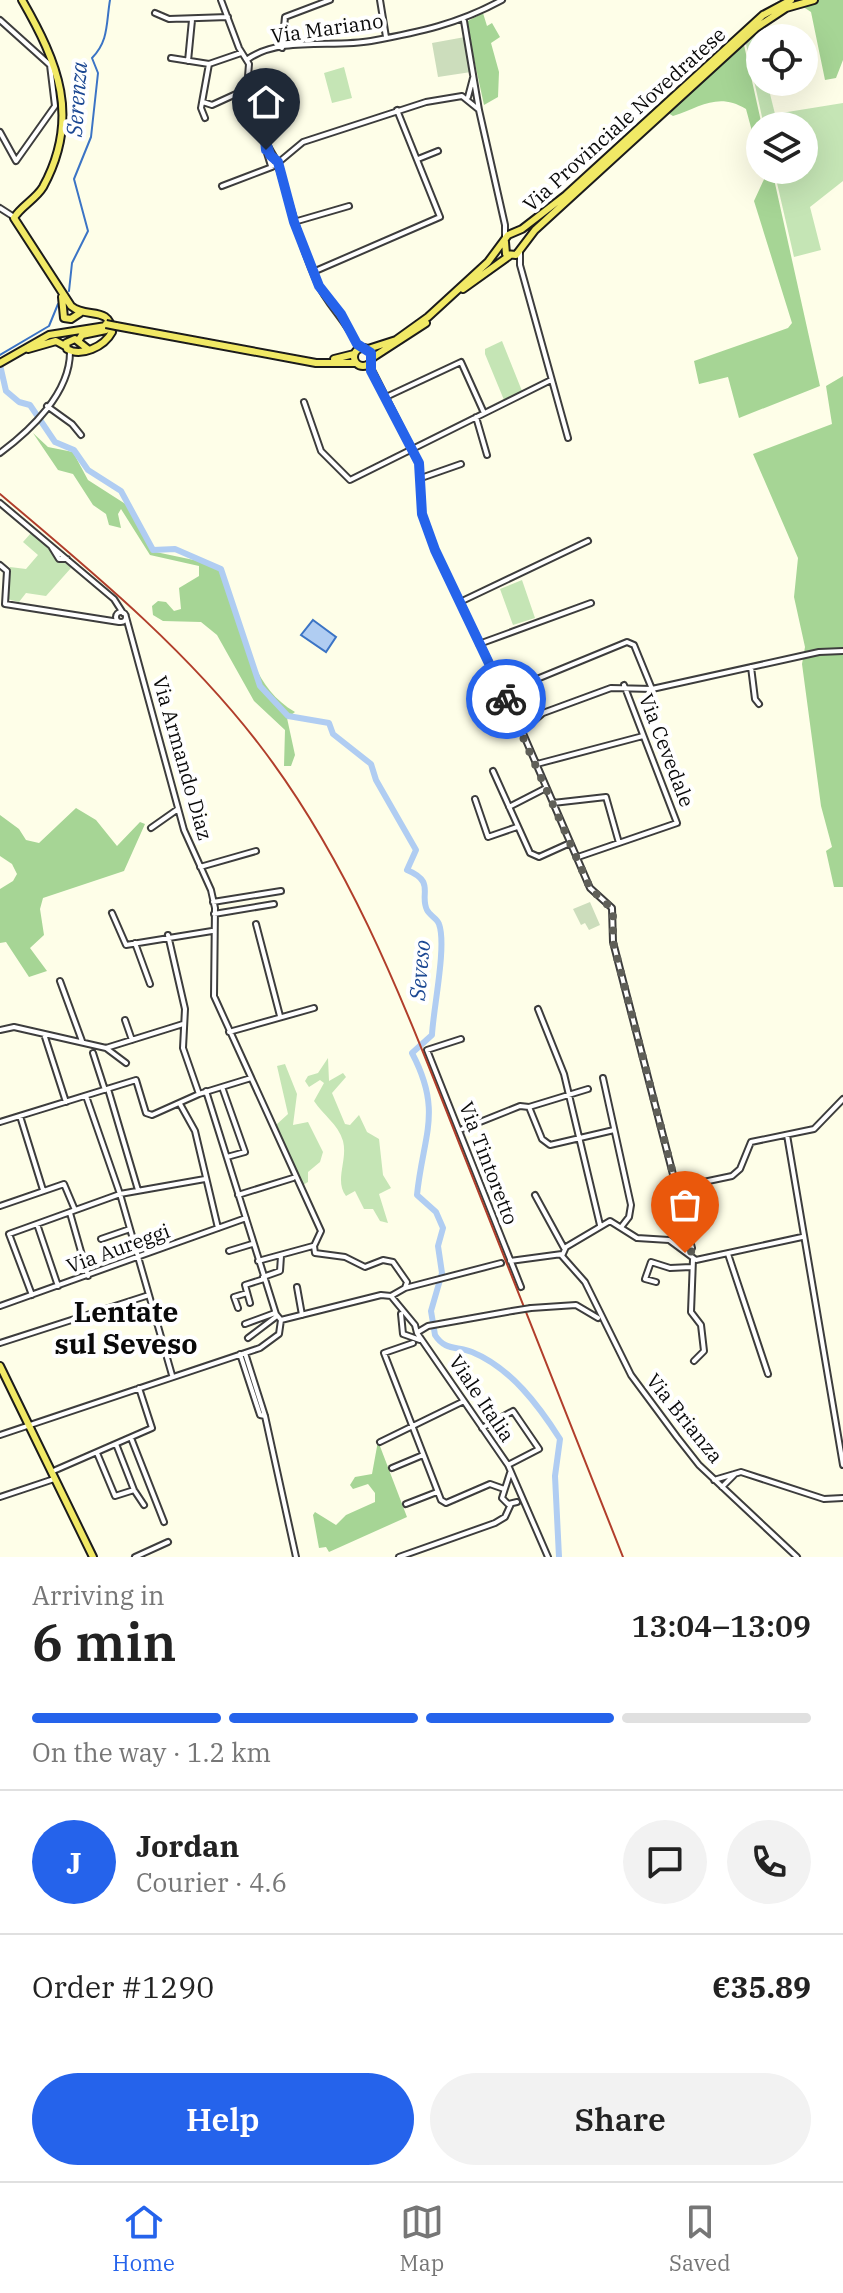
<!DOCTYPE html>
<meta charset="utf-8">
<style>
body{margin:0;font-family:"IBM Plex Serif",serif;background:#f2f2f2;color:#222;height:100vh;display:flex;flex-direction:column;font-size:30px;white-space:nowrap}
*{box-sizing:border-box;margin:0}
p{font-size:26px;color:#767676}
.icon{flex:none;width:44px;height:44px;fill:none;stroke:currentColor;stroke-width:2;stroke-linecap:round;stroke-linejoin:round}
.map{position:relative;height:1557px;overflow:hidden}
.details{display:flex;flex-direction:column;background:#fff;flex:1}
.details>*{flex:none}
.tools{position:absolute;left:746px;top:24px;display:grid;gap:16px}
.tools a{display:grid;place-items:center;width:72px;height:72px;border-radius:50%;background:#fff;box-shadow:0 8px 32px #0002;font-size:40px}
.pin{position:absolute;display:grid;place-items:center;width:68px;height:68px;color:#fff;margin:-82px -34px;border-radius:50% 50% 50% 0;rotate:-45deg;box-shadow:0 0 8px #0007}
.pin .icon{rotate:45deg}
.courier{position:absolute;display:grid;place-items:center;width:80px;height:80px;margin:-40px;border:6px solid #2563eb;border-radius:50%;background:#fff;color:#222;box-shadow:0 2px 10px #0007}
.headline em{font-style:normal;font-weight:600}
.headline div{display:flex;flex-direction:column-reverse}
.headline{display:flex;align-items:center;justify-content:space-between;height:136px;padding:0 32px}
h1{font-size:52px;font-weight:600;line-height:60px}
.bar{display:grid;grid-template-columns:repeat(4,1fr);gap:12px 8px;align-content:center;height:96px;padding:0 32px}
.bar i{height:10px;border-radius:6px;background:#e0e0e0}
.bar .current{background:#2563eb}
.bar p{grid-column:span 4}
.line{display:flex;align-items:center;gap:20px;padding:0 32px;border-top:2px solid #e0e0e0}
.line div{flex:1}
.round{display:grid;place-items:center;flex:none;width:84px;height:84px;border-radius:42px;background:#f2f2f2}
.action{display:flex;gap:16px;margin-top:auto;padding:16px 32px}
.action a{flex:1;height:92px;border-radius:48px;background:#2563eb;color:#fff;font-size:32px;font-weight:600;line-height:92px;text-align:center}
.action a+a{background:#f2f2f2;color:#222}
.tab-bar{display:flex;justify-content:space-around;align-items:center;height:112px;border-top:2px solid #e0e0e0;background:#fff;font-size:22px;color:#767676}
.tab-bar a{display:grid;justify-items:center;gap:4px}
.tab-bar .current{color:#2563eb}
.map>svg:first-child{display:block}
.green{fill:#c5e5b5}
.forest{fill:#a6d595}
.cemetery{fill:#ccddbc}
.water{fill:#b0cdf2;stroke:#3b74c5;stroke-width:2}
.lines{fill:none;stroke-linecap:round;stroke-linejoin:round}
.stream{stroke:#3b74c5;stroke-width:2}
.river{stroke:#b0cdf2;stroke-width:6}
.minor-casing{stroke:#3d3d3d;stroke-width:8}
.major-casing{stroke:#1b1b1b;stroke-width:10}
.minor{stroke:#fff;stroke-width:4}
.major{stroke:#f1e965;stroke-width:6}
.rail{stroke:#b13e2b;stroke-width:2}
.minor-bridge-casing{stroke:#3d3d3d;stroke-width:8;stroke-linecap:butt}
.major-bridge-casing{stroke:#1b1b1b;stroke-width:10;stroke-linecap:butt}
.minor-bridge{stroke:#fff;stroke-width:4}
.major-bridge{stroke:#f1e965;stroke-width:6}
.done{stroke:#5f5f58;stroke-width:8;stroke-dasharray:0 14.4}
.route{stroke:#2563eb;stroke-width:10}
.labels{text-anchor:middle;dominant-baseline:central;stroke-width:8;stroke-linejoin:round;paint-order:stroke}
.street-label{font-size:20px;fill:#0a0a0a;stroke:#fff}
.water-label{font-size:22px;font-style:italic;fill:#1c4893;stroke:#fff}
.district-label{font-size:28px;font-weight:bold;fill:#0a0a0a;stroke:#fff}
</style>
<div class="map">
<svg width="843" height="1557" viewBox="0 0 843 1557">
<rect width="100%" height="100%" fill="#fefee8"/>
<path class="green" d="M755 36 760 82H767L775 114 843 103V181L810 207 821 250 794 257 774 170H804V126H764L746 44Z
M344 67 352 98 332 103 324 73Z
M502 341 522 391 504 400 485 354V349Z
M31 533 71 568 46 596 26 593 19 602 7 599 10 567 26 569 38 555 23 542Z
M522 580 535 618 513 625 500 589Z
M328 1058 329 1081 343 1073 346 1077 332 1093 345 1124 350 1125 359 1115 367 1132 379 1139 383 1175 391 1188 379 1194 388 1223 380 1221 373 1209H364L355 1191 346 1196C334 1181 348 1160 343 1141 338 1124 323 1115 314 1101L324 1083 320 1080 309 1087 305 1081 308 1076 318 1073Z
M285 1064 297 1094 293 1125 308 1122 323 1152 320 1162 308 1172V1182L301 1186 276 1125 288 1114 277 1066Z"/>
<path class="forest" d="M793 0H843V60L836 78 825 80 811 12Z
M483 13 487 26 492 23 500 37 491 43 499 72 498 97 484 105 466 22Z
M744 45 762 126 760 161 746 109C718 92 701 107 673 116L668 113Z
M764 170H772L820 386 739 418 728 377 699 384 694 361 788 328 792 323 754 201 766 175Z
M843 376V887H834L826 851 832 847 821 806 802 664 805 647 794 597 798 558 753 454 832 424 826 386Z
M33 433 48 447 73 452 88 480 127 505 151 551 208 563 222 572C244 618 244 683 295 712L287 718 295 755 291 766H284L285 730 254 701 217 635 201 622 163 621 153 615 152 606 158 601 166 602 174 611 181 609 179 588 199 576V566L150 555 121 509 118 514 121 528 109 525 106 514 93 505 73 474 58 470Z
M76 808 96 820 117 846 140 822 145 824 124 871 43 898 40 909 44 935 30 948 47 971 29 977 6 942 0 943V889L13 881 17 874 12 864 0 856V815L19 829 26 840 39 843Z
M378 1441 407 1517 329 1552 326 1547 319 1548 313 1515 315 1512 336 1525 346 1515 375 1502V1493L368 1484 353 1489 350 1485 355 1477 372 1474Z"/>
<path class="cemetery" d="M465 37 471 72 438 77 432 43Z
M590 902 600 925 589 930 585 923 581 925 573 909Z"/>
<path class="water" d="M313 620 336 637 326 652 301 635Z"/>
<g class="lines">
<path class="stream" d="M69 291 72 263 88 231 74 179 91 137 98 73 92 58C109 41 106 23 110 0
M0 355 49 326 58 304"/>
<path class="river" d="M0 365 6 391 19 402 30 405 55 442 74 450 88 470 121 491 153 550 175 549 221 569 260 686 288 716 329 723 333 734 371 764 376 780 416 850 407 870C436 882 419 894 427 910 430 916 437 918 439 924 447 946 433 1010 432 1035L412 1053C443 1112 423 1135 417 1195L436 1212 443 1228 438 1246 442 1273 431 1311 435 1335C445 1351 457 1346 472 1352 511 1368 539 1406 560 1439L555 1476 559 1557"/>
<g class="minor-casing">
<path id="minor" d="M221 0 239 48 249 64 247 89 265 140
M380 0 386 37
M155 13 169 19 228 17
M0 20 50 65
M464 21 479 110 505 225V238
M282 48 285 17 330 0
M171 58 209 64
M248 59C281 36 333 48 371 41 420 32 458 24 502 0
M188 61 192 20
M468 97 473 78
M203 102 212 105 247 89
M259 113 279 106
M205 118 201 108 209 64 241 53
M0 132 16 161 55 106 50 65
M265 139C268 149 276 157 278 165 290 204 300 244 317 282 327 304 346 321 357 344
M267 153 271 166 278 165
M418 159 438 151
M279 162 303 142 426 102 462 96 478 109
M222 186 272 167
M0 208 14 217
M294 222 349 206
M520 252V265L568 438
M313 272 440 217 397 110
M357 350V344L362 348
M369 364 419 463 422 514 435 550 522 731 590 888 612 908 613 942 692 1248 689 1253
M386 397 461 362 484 413
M304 402 321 451 350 480 551 380
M47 406 72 424 81 435
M476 417 487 455
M0 453C31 430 70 393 70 352
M421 478 461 464
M0 503 114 599 123 613
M51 546 59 559H67
M0 565 7 571 5 604 119 622
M460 602 588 541
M116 617a5 5 0 1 1 10 0a5 5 0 1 1-10 0Z
M126 617 184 830 211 890 215 908 214 996 321 1231 314 1246
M479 644 591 603
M751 667 755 699 759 704
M503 693 627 642 634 645 652 689
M522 731 543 713 611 688 652 689 819 652 843 651
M537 764 643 736
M493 771 530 853 539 857 570 843
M475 799 488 837 517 827
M553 803 606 797 619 843
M509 807 546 788
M151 828 178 809
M578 857 677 823 624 685
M200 867 256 851
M213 902 281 891
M112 913 126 945 212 931
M214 914 274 904
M256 924 280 1016
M168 935 185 1009 183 1048 199 1094
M135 943 150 984
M60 981 82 1041
M538 1009 564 1074 600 1225
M125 1020 132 1040
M0 1030 14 1027 106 1048 183 1024
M229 1032 314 1008
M44 1034 66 1102
M461 1039 427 1050 521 1287
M106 1048 126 1063
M93 1053 105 1090
M603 1078 631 1205 629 1217 622 1226
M222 1087 245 1152 227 1157
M108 1089 138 1190
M206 1091 276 1314 281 1320
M86 1096 120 1194 172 1375
M180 1104 195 1131 218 1228
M529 1107 588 1089
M20 1116 43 1190
M0 1122 136 1080 146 1113 152 1115 199 1094 251 1078
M460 1130 520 1106 529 1107 542 1139 550 1145 614 1130
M787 1135 843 1465
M675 1188 732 1176 740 1169 751 1142 814 1129 843 1099
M238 1195 293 1178
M535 1195 564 1248
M0 1206 64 1184 75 1210
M70 1213 88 1276
M37 1224 58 1286
M101 1239 130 1229
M314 1246 315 1253 345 1257 365 1267 383 1260 393 1262 407 1282 405 1288
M229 1251 252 1244
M728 1254 768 1374
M693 1259 691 1312 701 1325 704 1351 694 1361
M258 1261 313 1246
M510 1261 562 1254
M263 1277 280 1271 281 1256
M656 1282 645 1279 651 1262 670 1268 691 1267
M297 1287 302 1315
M32 1295 9 1234 120 1194 205 1179
M391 1296 415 1325 417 1333 508 1465 548 1557
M250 1303 245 1285 264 1279
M0 1306 246 1218
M238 1308 234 1297 247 1293
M531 1308 576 1305 598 1318
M401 1314 403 1334 420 1340
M281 1320 381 1295 391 1296 405 1288 501 1263
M245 1324 275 1313
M418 1332 428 1326 512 1311
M248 1338 277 1316
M0 1343 149 1295
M413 1343 384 1353 441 1500 446 1503 490 1484 504 1489
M245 1353 265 1416 296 1557
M240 1354 260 1415 265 1416
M482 1428 513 1411 539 1449 508 1465
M0 1435 260 1348 279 1334 281 1320
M131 1438 164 1522
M380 1442 464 1401
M116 1444 134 1490 144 1505
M97 1453 115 1496 134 1490
M392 1468 423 1455
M51 1472 152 1428 139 1388
M510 1473 502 1498 508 1504 517 1502
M714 1480 741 1472 824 1499 843 1498
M722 1487 735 1474
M0 1497 54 1479
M406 1504 437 1492
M135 1557 168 1542
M399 1557 495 1523 505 1517 511 1504
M797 1557 699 1465 677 1437 631 1375 585 1282 562 1256 566 1247 610 1221 637 1238 669 1240 696 1260 802 1237"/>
</g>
<g class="major-casing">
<path id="major" d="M22 0C58 63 81 117 43 187 36 199 20 207 14 218L71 306C86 319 110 305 112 332 104 347 81 357 67 349L66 343 75 339 89 350
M505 242 506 254 516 255 535 230 756 28 786 8 814 0
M463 289 509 256
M62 297 64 318 71 319 80 313
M116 326 316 363H355
M78 341 82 335 106 330
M354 357a9 9 0 1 1 18 0a9 9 0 1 1-18 0Z
M28 349 56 341 65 346
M368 349 396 340 428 317 488 262 508 235 522 229 566 195 763 15 791 0
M372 358 426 323
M334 359 354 354
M0 363 49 335 106 326
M0 1366 93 1557"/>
</g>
<use href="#minor" class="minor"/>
<use href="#major" class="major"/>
<path class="rail" d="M0 494C91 571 184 647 258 743 353 866 406 1009 463 1153 517 1287 570 1422 623 1557"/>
<g class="minor-bridge-casing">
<path id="minor-bridge" d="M512 1311 531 1308"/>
</g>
<g class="major-bridge-casing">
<path id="major-bridge" d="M106 324 116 326"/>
</g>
<use href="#minor-bridge" class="minor-bridge"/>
<use href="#major-bridge" class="major-bridge"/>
</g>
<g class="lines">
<path class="done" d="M506 699 590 888 613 910V942L692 1247 691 1252 685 1253"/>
<path class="route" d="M266 150 265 139 270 155 278 162 294 222 319 286 341 314 357 344 371 353V371L419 463 422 514 435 550 506 699"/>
</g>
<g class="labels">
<g class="street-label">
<text transform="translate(327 28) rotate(-8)">Via Mariano</text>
<text transform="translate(624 119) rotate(-42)">Via Provinciale Novedratese</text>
<text transform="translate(667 750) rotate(69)">Via Cevedale</text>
<text transform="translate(183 758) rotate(74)">Via Armando Diaz</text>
<text transform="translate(489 1163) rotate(69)">Via Tintoretto</text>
<text transform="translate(118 1248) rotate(-20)">Via Aureggi</text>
<text transform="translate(482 1398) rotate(56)">Viale Italia</text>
<text transform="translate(685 1418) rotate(51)">Via Brianza</text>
</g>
<g class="water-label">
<text transform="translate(76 99) rotate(-86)">Serenza</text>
<text transform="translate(419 970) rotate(-85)">Seveso</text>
</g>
<g class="district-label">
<text x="126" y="1311">Lentate<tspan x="126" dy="32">sul Seveso</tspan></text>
</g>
</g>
</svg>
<div class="tools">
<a><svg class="icon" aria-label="locate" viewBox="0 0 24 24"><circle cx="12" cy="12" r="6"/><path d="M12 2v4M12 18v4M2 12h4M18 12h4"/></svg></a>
<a><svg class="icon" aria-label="layers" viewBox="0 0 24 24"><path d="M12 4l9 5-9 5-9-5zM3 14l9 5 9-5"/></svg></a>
</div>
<div class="pin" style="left:685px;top:1253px;background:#ea580c"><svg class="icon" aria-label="bag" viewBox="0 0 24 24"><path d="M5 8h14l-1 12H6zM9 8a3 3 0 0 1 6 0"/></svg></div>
<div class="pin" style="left:266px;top:150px;background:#1f2937"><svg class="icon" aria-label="home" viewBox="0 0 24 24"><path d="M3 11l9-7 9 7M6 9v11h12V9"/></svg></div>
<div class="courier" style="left:506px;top:699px"><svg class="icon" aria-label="bike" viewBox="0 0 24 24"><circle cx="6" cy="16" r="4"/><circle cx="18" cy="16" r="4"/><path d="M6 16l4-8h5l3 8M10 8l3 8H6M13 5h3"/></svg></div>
</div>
<section class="details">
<div class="headline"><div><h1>6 min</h1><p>Arriving in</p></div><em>13:04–13:09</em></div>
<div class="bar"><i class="current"></i><i class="current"></i><i class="current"></i><i></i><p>On the way · 1.2 km</p></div>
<div class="line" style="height:144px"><b class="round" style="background:#2563eb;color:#fff">J</b><div><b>Jordan</b><p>Courier · 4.6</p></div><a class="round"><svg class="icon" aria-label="chat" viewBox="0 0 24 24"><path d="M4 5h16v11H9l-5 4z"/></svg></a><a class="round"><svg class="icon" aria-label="phone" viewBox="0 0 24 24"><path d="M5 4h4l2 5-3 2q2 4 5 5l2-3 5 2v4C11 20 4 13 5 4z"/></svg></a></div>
<div class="line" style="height:104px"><div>Order #1290</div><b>€35.89</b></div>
<div class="action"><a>Help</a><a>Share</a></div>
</section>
<nav class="tab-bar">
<a class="current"><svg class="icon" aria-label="home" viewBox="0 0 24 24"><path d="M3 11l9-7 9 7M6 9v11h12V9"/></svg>Home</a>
<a><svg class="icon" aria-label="map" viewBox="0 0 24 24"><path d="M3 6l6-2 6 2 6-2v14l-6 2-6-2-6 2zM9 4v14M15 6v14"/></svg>Map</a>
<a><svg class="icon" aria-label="saved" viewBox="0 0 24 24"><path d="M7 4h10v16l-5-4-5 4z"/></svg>Saved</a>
</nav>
